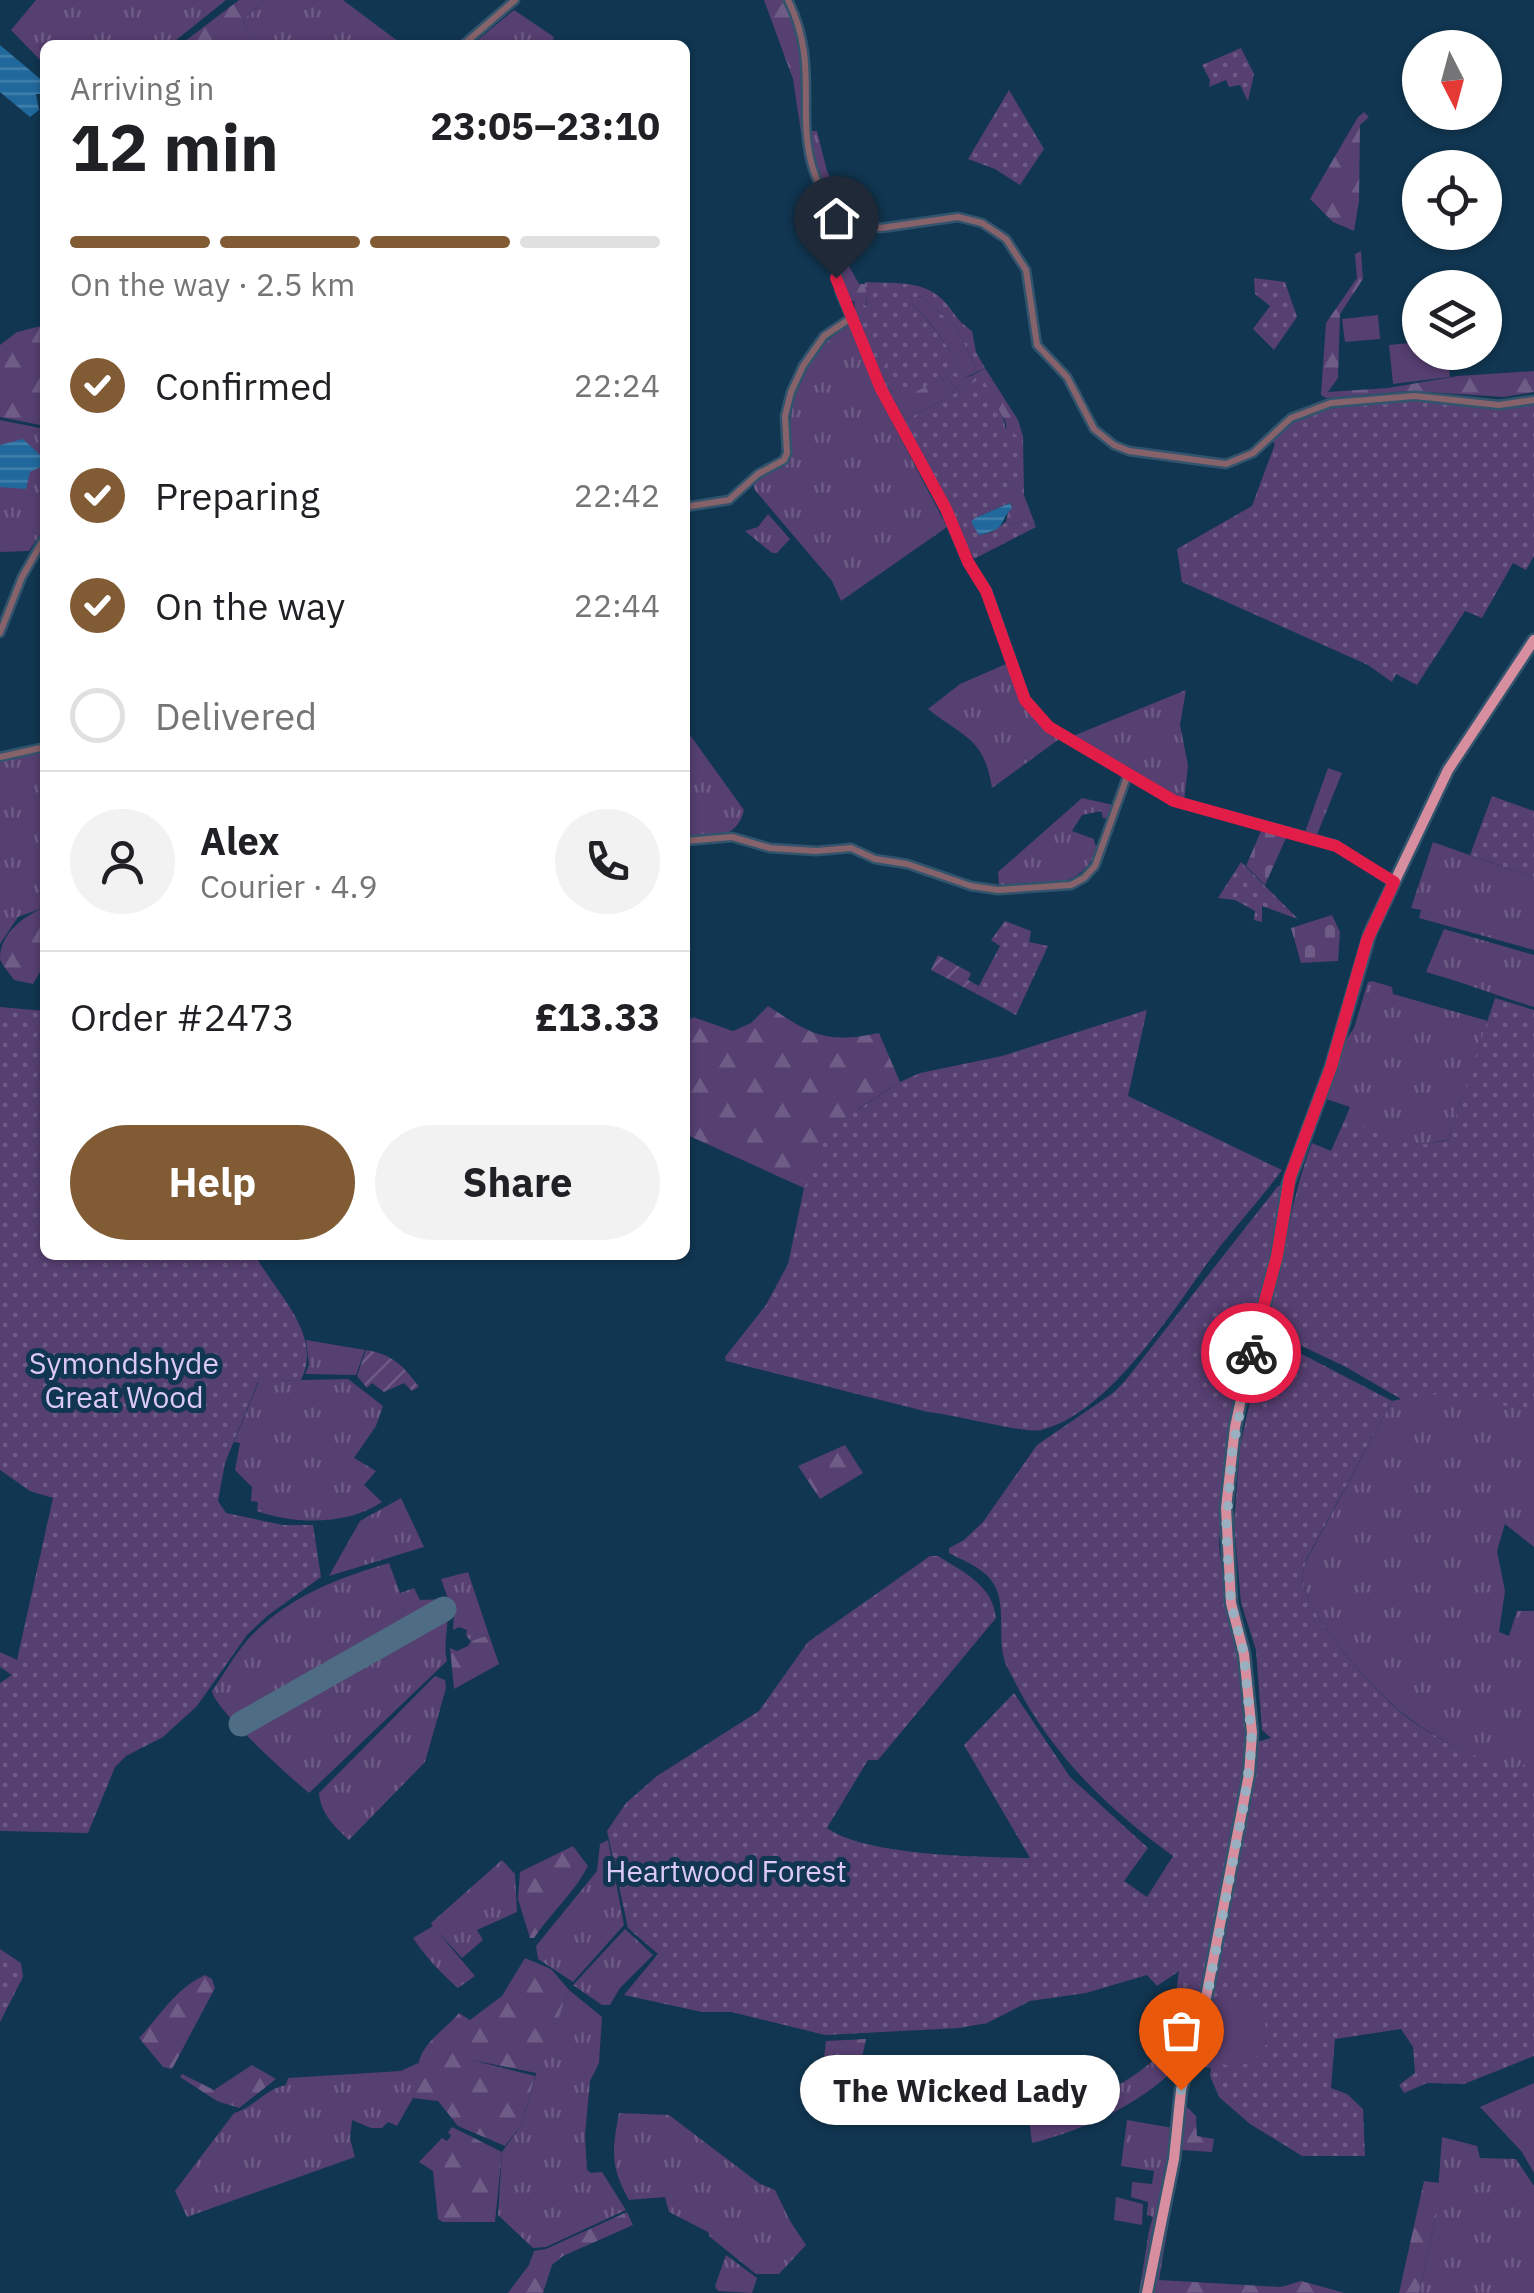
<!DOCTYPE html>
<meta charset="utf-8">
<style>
body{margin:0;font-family:"IBM Plex Sans",sans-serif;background:#f2f2f2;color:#202124;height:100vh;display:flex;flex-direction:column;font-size:38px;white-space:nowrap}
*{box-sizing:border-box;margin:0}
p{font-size:32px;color:#757577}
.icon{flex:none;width:55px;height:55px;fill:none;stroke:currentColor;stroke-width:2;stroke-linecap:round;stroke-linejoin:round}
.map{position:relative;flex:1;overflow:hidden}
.details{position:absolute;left:40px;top:40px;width:650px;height:1220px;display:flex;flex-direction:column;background:#fff;border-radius:15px;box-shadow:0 2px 8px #0004}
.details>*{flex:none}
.needle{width:65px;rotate:174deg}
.fabs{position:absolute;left:1402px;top:30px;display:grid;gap:20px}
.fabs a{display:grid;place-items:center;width:100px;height:100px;border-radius:50%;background:#fff;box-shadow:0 2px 8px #0004;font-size:50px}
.pin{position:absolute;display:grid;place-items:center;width:85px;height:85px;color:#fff;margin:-102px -42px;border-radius:50% 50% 50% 0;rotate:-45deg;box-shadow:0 0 10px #0007}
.pin .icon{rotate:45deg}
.courier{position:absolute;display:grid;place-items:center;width:100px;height:100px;margin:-50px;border:8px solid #e11d48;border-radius:50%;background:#fff;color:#222;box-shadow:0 2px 12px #0007}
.bubble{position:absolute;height:70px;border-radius:35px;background:#fff;box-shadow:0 2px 8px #0004;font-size:32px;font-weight:800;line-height:70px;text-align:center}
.head em{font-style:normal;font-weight:800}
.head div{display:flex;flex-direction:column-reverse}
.head{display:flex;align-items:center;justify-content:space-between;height:170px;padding:0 30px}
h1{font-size:65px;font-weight:800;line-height:75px}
.bar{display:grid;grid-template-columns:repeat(4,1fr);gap:15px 10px;align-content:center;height:120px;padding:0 30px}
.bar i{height:12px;border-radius:8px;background:#e0e0e0}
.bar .selected{background:#815b34}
.bar p{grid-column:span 4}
.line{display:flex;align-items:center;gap:25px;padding:0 30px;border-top:2px solid #e0e0e0}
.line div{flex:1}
.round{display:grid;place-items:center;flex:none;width:105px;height:105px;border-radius:52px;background:#f2f2f2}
ol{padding:0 30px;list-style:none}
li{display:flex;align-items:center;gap:30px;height:110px}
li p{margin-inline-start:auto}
li .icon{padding:10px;border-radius:50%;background:#815b34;color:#fff;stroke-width:4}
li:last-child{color:#757577}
li i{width:55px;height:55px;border:5px solid #e0e0e0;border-radius:50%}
.button{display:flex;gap:20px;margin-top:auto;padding:20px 30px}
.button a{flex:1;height:115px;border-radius:60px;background:#815b34;color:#fff;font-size:40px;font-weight:800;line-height:115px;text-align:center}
.button a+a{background:#f2f2f2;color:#202124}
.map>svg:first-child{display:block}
.grass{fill:url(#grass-tufts)}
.forest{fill:url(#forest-firs)}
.cemetery{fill:url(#cemetery-stones)}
.park{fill:url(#park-dots);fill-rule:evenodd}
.garden{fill:url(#garden-furrows)}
.pitch{fill:#563f71}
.water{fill:url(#water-rules)}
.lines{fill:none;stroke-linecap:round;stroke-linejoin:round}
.runway{stroke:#4e6c83;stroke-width:25}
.minor-casing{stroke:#33546d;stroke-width:11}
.major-casing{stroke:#33546d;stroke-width:15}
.minor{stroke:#86626a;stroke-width:6}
.major{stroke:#d78fa0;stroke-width:10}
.done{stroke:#9ab0c1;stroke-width:10;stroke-dasharray:0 18}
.route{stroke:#e11d48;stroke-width:12}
.labels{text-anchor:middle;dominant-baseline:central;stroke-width:10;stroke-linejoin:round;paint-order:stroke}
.park-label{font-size:30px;fill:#dcc9f7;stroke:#113651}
</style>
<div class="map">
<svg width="1534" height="2293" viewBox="0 0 1534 2293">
<defs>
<pattern id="grass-tufts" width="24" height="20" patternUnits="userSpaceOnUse" patternTransform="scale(2.5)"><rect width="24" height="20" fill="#563f71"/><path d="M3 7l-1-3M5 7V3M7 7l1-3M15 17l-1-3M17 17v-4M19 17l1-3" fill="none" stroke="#6e5b86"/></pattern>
<pattern id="forest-firs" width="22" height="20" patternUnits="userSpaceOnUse" patternTransform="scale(2.5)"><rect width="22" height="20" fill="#563f71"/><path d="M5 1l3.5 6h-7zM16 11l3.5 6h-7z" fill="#6e5b86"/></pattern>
<pattern id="cemetery-stones" width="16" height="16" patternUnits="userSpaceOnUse" patternTransform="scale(2.5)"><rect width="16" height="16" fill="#563f71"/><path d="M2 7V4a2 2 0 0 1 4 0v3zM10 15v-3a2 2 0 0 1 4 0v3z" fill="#6e5b86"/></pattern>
<pattern id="park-dots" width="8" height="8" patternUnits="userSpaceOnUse" patternTransform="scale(2.5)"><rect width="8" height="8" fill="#563f71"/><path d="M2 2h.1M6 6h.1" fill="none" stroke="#6e5b86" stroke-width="1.8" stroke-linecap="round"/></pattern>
<pattern id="garden-furrows" width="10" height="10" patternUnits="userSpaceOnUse" patternTransform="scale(2.5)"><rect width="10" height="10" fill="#563f71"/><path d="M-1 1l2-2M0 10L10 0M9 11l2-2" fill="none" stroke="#6e5b86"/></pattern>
<pattern id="water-rules" width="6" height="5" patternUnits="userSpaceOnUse" patternTransform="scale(2.5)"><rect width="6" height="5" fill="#21699c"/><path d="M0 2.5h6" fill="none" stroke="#417fab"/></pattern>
</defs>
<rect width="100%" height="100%" fill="#113651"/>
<path class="grass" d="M36 0H226L170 45H45V65L11 30Z
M265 0H343L403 45H251L243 20Z
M514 10 554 37 551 45H472Z
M811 131H817L827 171 848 213 845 214C823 198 807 158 811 131Z
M849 324 878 395 947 527 841 601 832 581 754 489V483L790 459C788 399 797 360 849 324Z
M0 420 45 429V527L29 551 0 552Z
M768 514 790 539 777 553H772L745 531 758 527Z
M1006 664C1020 701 1027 718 1062 737L992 788C984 737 964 738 928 709L960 684Z
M1186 690 1180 725 1188 765 1184 802 1153 786 1073 736Z
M685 728 744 810C737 840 711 837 685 838Z
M44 750 45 907 18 917 0 944V762Z
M1328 768 1342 773 1316 837 1304 835Z
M1082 798 1113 805 1108 819 1103 818 1101 811 1082 815 1072 831 1094 839 1095 845 1100 846C1078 893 1044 885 999 886L998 872Z
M1433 842 1534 878V950L1419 918 1421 910 1411 908Z
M1444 929 1534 955V1007C1497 996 1463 982 1426 972Z
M1372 981 1392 987 1393 994 1488 1021 1448 1140C1436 1140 1427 1146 1416 1146 1399 1146 1362 1126 1345 1119L1350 1107 1326 1099 1344 1043 1354 1028 1368 982Z
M1534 1328 1476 1398 1534 1411V1547L1505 1524 1497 1551 1505 1591 1499 1632 1509 1636 1517 1611H1534V1935L1508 1773C1477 1756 1441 1742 1413 1721 1380 1698 1311 1622 1303 1583 1301 1576 1305 1567 1306 1561L1392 1401 1401 1399 1402 1392Z
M306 1340 365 1350 356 1375 305 1374 309 1365Z
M348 1379 383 1406 376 1426 354 1458 376 1471 364 1485 382 1502C348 1525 296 1525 257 1511L258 1502 251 1501 252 1487 235 1470 240 1443 234 1442 259 1381Z
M401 1498 424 1547 329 1576 360 1521Z
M389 1563 400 1593 414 1588 420 1600 445 1599C452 1620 442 1640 447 1661L309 1793C291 1778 215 1710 212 1691 225 1673 237 1650 253 1634 291 1596 338 1578 389 1563Z
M468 1572 489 1635 471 1641 466 1636 467 1630 459 1627 453 1630 454 1615 441 1579Z
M435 1676 445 1680 446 1688 425 1762 349 1840C334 1826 321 1814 319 1793Z
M608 1840 624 1925 573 1982 538 1959 536 1946 597 1871 600 1844Z
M502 1860 515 1874 517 1912 477 1930 483 1940 462 1958 436 1930 475 1976 458 1988C440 1972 428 1960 413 1938L433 1926 431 1923Z
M625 1929 653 1955 620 1988 610 2005H602L573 1985Z
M569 1990 602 2017 599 2063 590 2081 585 2135 587 2170 591 2173 602 2172 626 2210 546 2247 533 2248 498 2215 502 2152 522 2124 538 2067Z
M1175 2039 1189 2045V2053C1153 2099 1088 2129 1032 2143L1029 2118C1094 2098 1126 2091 1175 2039Z
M418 2063 421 2084 397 2126 388 2122 382 2128H371L352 2120 350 2139 355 2157 187 2217 175 2191 234 2113C254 2108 265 2089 286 2085L288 2078 401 2071Z
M1534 2083V2173L1522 2152 1480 2107Z
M619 2113 669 2115 760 2184 775 2190 790 2221 806 2245 779 2274H756L710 2237 708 2232 669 2212 665 2197 629 2200C610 2166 612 2151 619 2113Z
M1127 2120 1173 2128 1161 2199 1153 2217 1147 2215 1148 2202 1131 2197 1132 2182 1152 2184 1154 2171 1121 2166Z
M1442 2137 1477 2146 1480 2158 1516 2159 1534 2186V2293H1419L1436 2218Z
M1116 2197 1143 2204 1142 2225 1114 2220Z
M726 2255 757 2278 752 2293 718 2291 715 2286Z"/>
<path class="forest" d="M239 0H265L243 20 251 45H180Z
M764 0H786C809 36 805 92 801 132L793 79Z
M1364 112 1369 117 1360 125 1359 201 1354 231 1333 222 1310 199 1358 117Z
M1361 251 1363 279 1340 314 1338 378 1328 392 1388 388 1458 376 1534 371V392L1504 397 1411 391 1326 398 1321 395 1326 323 1357 278 1355 254Z
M851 255 849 266 859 284H867L866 307 846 298 841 287 839 261Z
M921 296 956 327 976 367 971 374 961 372C948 343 931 323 909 300Z
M45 325V426L0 417V345L17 332Z
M883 357 941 378 955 393 906 420 874 359Z
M985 368 1018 420 1023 436 1024 495 1036 527 1024 519 1014 525 1006 522 1010 503 1005 505 1004 501 1013 499 1005 479 1018 492 1005 420 991 401 982 378 959 391 943 374 946 371C963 382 968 378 985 368Z
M45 907V963L33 984 14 980C10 974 2 965 0 959 0 932 26 915 45 907Z
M768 1006C812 1035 825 1044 879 1033L900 1082 858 1109 833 1188H804L685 1134V1025L693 1017 733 1031 751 1023Z
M845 1445 863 1473 820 1499 798 1466Z
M489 1635 499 1664 454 1689 450 1648 457 1651 468 1646 471 1641Z
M573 1846 588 1866C574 1893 551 1913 534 1938H530L518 1899 520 1872Z
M525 1958 551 1969 569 1990 536 2073 472 2060 535 2076 522 2124 505 2146 458 2126 438 2101 413 2098C423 2081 416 2082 418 2066 421 2043 445 2030 459 2013L470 2020 502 1996Z
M205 1975 212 1979 215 1988 172 2069 163 2067 139 2038C160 2016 176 1988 205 1975Z
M866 2039C861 2064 857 2083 833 2095L822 2075 826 2041Z
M252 2065 276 2079 239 2108 217 2101 180 2077 182 2074 214 2090Z
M1184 2104 1196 2116 1197 2136 1214 2139 1212 2152 1181 2150 1159 2280 1281 2287 1301 2281 1345 2293H1139L1149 2231Z
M452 2127 502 2152 495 2222H443L438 2219 433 2171 419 2162 442 2138 447 2141 451 2136 448 2132Z
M1424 2181 1441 2183 1436 2218 1419 2293H1399Z
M627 2212 633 2225 563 2256 552 2265 543 2293H508L529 2265 534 2251 546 2249Z"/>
<path class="cemetery" d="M1261 831 1286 838 1265 885 1246 866Z
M1332 915 1340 932 1338 961 1301 963 1291 928Z"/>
<path class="park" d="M1241 48 1254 74 1248 101 1240 85 1229 87 1226 80 1209 87 1210 80 1202 65Z
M1009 90 1044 149 1020 185 995 169 968 159Z
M1254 278 1285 282 1297 317 1274 350 1253 329 1270 306 1255 294Z
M865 282C892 284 923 279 944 301 955 313 955 319 972 331L976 352 985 368 960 380 946 371 944 375 959 391 983 377C988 391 1005 416 1005 427L1020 438 1019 493 1005 479 1014 499 1005 501V505L975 518 979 535 992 532 1006 522 1014 525 1024 519 1036 527 974 559 877 370 863 329 857 323 854 302 867 306ZM921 296 956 327 976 367 972 373 961 372C948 343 931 324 910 301ZM883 357 905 398 941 378 955 393 906 420 875 360Z
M1402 399C1446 400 1491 414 1534 404V556L1526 570 1513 563 1482 618 1465 611 1417 685 1396 674 1392 682 1368 665 1182 582 1177 549 1252 506 1275 444 1272 441C1304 403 1355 404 1402 399Z
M1492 796 1534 811V878L1470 855Z
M1241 862 1298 919 1262 906V922L1254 920 1255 911 1235 900 1218 898Z
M1005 921 1031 931 1029 942 1048 946 1016 1015 975 993 1000 946 991 940Z
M1495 998 1534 1010V1411L1438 1394 1401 1399 1346 1367 1266 1329C1283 1267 1289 1202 1312 1143L1331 1151 1345 1119 1415 1146 1448 1140Z
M0 1007 45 1011V1255H255C275 1292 324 1335 301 1380L258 1382 225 1463 218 1501 226 1513 283 1525H313L321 1577 267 1616 247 1635 197 1706 163 1737 126 1756 115 1767 88 1833 0 1831V1683L12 1675 0 1667V1652L17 1660 53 1498 30 1491 0 1470Z
M1147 1010 1128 1096 1282 1170C1258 1203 1230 1232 1206 1265 1168 1318 1107 1414 1041 1430 1026 1434 952 1414 928 1412L726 1361 725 1357 766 1305 788 1264 804 1188 828 1129 900 1082 920 1073 1002 1056Z
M1278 1186H1283L1276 1246 1249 1342 1225 1459 1219 1545 1229 1621 1240 1654 1246 1745 1271 1738 1262 1730 1256 1650 1241 1603 1234 1523 1240 1446 1264 1339 1269 1337 1392 1401 1306 1560C1305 1567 1301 1576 1303 1583 1311 1622 1380 1698 1412 1721 1441 1742 1477 1756 1508 1772L1524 1764 1534 1789V2056L1464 2084 1427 2083 1404 2093 1399 2085 1415 2073 1413 2047 1401 2029 1335 2039 1331 2088 1347 2094 1363 2109 1365 2156H1302L1250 2124 1219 2097 1210 2076 1211 2068 1187 2064 1193 2044 1170 2037 1179 1971 1157 1986 1147 1975 1086 1993 1030 2001 987 2023 959 2028 825 2035 731 2012H702L624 1995 658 1954 628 1928 607 1831 626 1803 657 1776 759 1711 808 1642 930 1556H938C964 1573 992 1584 996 1618L878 1760H868L827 1828C866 1856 981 1857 1030 1858L964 1745 1014 1693 1070 1777 1148 1848 1124 1881 1147 1897 1173 1856C1108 1809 1050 1753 1014 1680 1011 1674 1006 1666 1004 1659 996 1630 1011 1594 983 1572 973 1564 960 1559 949 1553V1548L964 1540 983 1522 1037 1445 1113 1393 1125 1381Z
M0 1949 21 1963 23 1977 0 2022Z"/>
<path class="garden" d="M938 955 971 973 968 980 979 986 975 993 931 970Z
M366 1350C392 1354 404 1366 419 1387L412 1391 404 1383 384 1392 372 1383 367 1388 357 1376Z"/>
<path class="pitch" d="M1378 315 1380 339 1345 342 1342 319Z
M1420 342V352L1447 353 1450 377 1393 384 1389 345Z
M1213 2000C1232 2000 1250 1999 1264 2012L1267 2044 1250 2064 1225 2065 1206 2056 1203 2063 1196 2062Z"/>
<path class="water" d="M0 45 45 83V94H36L39 110 30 117 0 92Z
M23 439 40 455 42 466 30 472 26 489 0 487V445Z
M1010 503 1012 508C996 525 1009 528 979 535L971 522 975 518Z"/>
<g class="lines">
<path class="runway" d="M241 1724 444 1609"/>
<g class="minor-casing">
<path id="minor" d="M788 0C829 82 777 141 841 219
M463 45 515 0
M844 217 849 221 846 226 840 223Z
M849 222 881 228 958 217 982 223 1006 239 1026 270 1037 345 1067 377 1094 429 1114 445 1129 451 1226 464 1253 453 1291 418 1331 403 1415 396 1499 405 1534 400
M844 227 836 262 840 292 881 389 945 509 968 562 987 591 1025 699 1049 727 1174 801 1336 845 1394 883
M685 507 729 500 758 474 784 460 787 453 785 416 791 392 803 366 824 336 851 318
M0 633 22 577 45 537
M0 757 45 747
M685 841 732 837 770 848 816 851 851 848 875 859 907 864 971 886 998 890 1071 885 1084 878 1095 866 1128 774"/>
</g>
<g class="major-casing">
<path id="major" d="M1147 2293 1174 2159 1181 2090 1203 2013 1249 1774 1252 1733 1244 1654 1231 1603 1226 1508 1235 1427 1251 1353 1277 1256 1288 1184 1331 1067 1370 933 1448 770 1534 640"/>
</g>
<use href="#minor" class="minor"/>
<use href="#major" class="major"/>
</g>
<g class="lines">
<path class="done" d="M1181 2090 1209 1987 1244 1804 1252 1744 1244 1654 1231 1603 1226 1529 1232 1453 1251 1353"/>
<path class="route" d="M836 278 881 389 946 509 968 562 986 591 1025 700 1049 727 1174 801 1336 846 1394 882 1367 940 1331 1067 1290 1177 1277 1256 1251 1353"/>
</g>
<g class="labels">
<g class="park-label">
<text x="124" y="1362">Symondshyde<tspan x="124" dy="34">Great Wood</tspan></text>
<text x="726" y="1870">Heartwood Forest</text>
</g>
</g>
</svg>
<div class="fabs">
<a><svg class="needle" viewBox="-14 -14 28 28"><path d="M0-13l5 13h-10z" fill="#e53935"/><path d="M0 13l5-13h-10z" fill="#757577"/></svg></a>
<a><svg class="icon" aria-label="locate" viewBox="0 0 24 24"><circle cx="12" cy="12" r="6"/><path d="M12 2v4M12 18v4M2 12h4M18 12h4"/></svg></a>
<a><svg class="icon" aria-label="layers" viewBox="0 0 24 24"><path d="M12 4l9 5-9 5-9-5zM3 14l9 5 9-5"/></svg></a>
</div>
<div class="pin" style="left:1181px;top:2090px;background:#ea580c"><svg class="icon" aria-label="bag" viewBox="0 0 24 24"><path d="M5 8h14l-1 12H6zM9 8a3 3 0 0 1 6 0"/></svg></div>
<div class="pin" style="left:836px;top:278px;background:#1f2937"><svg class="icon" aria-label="home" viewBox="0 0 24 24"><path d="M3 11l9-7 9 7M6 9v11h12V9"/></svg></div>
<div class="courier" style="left:1251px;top:1353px"><svg class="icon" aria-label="bike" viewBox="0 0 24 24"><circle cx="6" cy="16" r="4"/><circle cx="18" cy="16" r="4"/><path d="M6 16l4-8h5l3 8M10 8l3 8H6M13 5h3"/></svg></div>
<div class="bubble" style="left:800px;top:2055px;width:320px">The Wicked Lady</div>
<section class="details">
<div class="head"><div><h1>12 min</h1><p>Arriving in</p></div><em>23:05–23:10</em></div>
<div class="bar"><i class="selected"></i><i class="selected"></i><i class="selected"></i><i></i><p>On the way · 2.5 km</p></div>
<ol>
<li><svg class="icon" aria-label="check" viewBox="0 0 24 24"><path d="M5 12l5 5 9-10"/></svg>Confirmed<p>22:24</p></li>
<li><svg class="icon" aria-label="check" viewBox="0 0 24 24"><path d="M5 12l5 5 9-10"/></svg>Preparing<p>22:42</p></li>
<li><svg class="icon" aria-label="check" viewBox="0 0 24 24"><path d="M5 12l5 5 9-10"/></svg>On the way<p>22:44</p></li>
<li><i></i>Delivered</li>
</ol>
<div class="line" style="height:180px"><a class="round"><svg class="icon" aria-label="person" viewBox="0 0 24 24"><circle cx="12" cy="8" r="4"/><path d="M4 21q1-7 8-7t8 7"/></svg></a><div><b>Alex</b><p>Courier · 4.9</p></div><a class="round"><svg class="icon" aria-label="phone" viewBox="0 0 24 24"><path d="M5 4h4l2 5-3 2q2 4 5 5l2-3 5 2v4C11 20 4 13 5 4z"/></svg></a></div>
<div class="line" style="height:130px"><div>Order #2473</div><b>£13.33</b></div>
<div class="button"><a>Help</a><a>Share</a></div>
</section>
</div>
